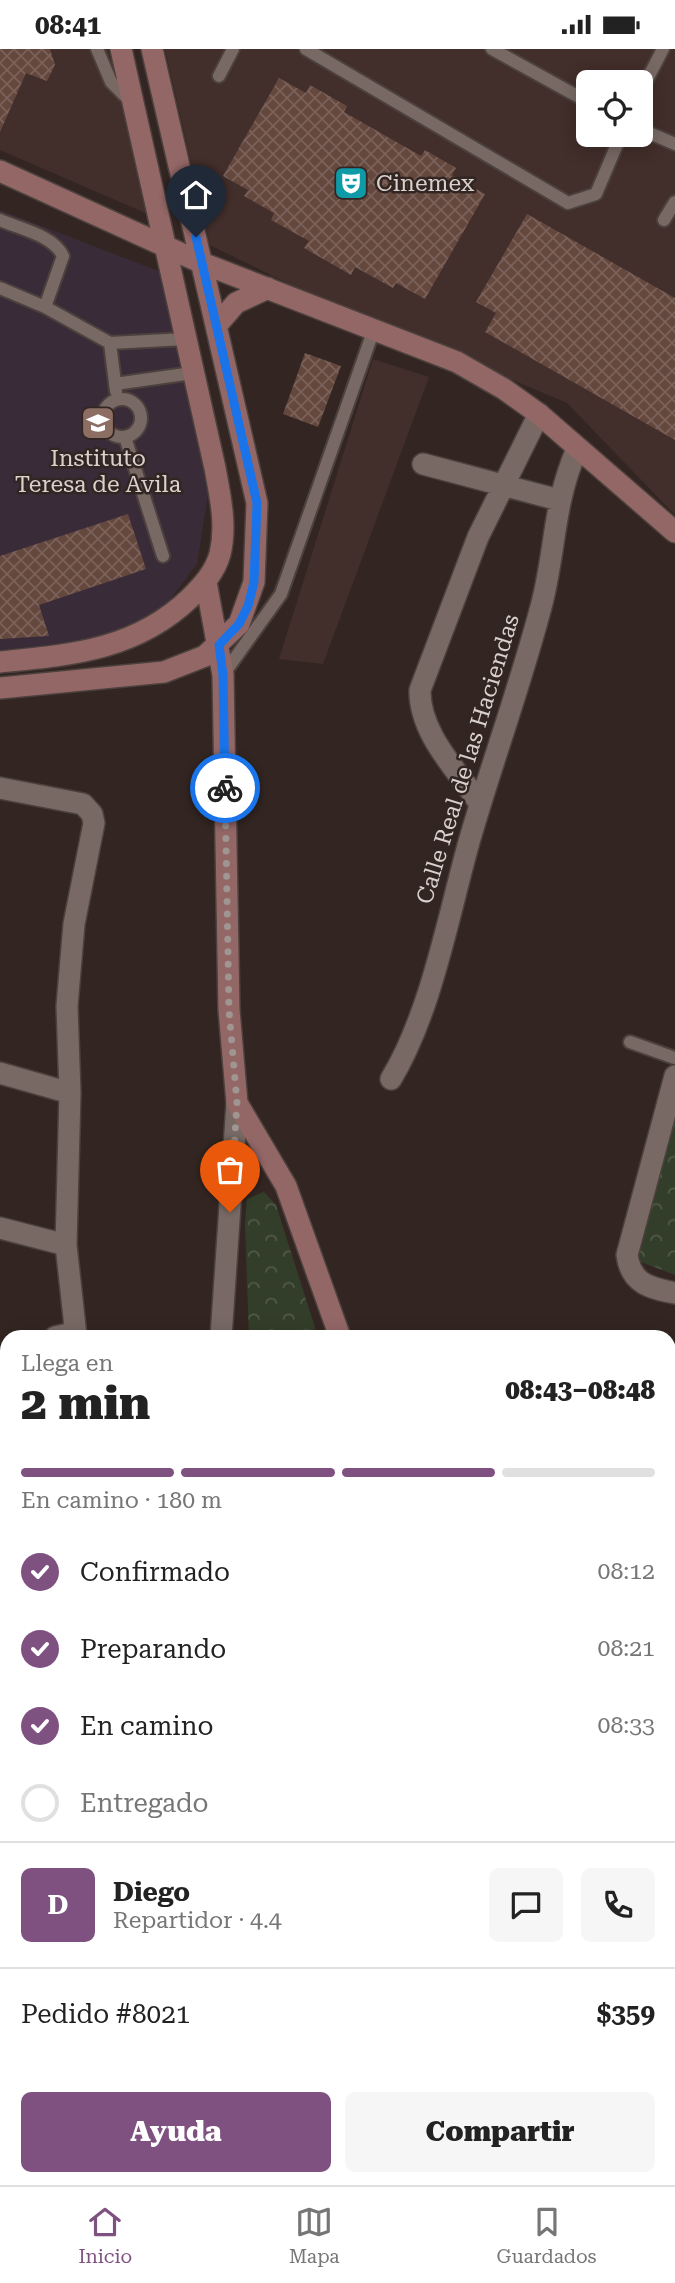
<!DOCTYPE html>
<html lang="es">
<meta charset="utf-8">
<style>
body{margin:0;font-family:"Roboto Serif",serif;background:#f6f6f6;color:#222;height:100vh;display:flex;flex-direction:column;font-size:26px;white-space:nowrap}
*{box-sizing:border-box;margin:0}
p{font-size:23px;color:#767676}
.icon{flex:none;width:38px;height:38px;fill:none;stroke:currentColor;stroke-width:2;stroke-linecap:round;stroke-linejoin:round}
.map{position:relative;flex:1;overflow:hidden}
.drawer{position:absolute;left:0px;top:1281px;width:676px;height:856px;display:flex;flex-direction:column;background:#fff;border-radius:21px 21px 0 0;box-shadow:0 4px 18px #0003}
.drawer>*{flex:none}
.fabs{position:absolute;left:576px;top:21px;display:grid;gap:14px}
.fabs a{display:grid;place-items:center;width:77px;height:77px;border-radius:10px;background:#fff;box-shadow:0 4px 18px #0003;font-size:35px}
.pin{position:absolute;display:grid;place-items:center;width:60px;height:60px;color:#fff;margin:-72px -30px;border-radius:50% 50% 50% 0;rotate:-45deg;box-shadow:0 0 7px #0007}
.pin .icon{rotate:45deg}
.courier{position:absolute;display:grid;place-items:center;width:70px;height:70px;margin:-35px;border:5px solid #1a73e8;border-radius:50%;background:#fff;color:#222;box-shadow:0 2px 9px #0007}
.overview em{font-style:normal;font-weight:800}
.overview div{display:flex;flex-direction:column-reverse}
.overview{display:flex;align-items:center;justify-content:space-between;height:119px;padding:0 21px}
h1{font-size:46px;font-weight:800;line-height:52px}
.bar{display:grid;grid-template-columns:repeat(4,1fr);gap:10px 7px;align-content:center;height:84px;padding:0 21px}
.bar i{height:9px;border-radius:5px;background:#e0e0e0}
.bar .current{background:#7f5181}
.bar p{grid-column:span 4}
.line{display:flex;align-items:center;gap:18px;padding:0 21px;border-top:2px solid #e0e0e0}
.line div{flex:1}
.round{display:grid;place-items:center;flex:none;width:74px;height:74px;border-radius:10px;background:#f6f6f6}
ol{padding:0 21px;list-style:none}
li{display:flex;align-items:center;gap:21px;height:77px}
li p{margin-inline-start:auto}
li .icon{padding:7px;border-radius:50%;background:#7f5181;color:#fff;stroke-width:4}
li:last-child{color:#767676}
li i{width:38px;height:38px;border:4px solid #e0e0e0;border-radius:50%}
.button{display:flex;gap:14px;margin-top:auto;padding:14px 21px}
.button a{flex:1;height:80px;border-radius:10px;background:#7f5181;color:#fff;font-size:28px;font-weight:800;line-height:80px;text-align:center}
.button a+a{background:#f6f6f6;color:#222}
.status{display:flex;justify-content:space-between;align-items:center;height:49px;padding:0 35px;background:#fff;direction:ltr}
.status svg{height:19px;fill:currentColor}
.menu{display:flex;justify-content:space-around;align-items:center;height:98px;border-top:2px solid #e0e0e0;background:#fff;font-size:19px;color:#767676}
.menu a{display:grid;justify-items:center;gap:4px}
.menu .current{color:#7f5181}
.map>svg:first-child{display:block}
.commercial{fill:#422e2b;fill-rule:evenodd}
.education{fill:#3a2b38}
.forest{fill:url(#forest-crowns)}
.pitch{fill:#333e2a}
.building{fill:url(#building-cross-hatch)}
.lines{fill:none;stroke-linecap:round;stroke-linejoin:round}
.lane-casing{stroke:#4c413d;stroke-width:16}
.street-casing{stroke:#4c413d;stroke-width:24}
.secondary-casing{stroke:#4c413d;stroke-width:24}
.lane{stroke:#786964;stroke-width:12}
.street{stroke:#786964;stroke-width:21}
.secondary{stroke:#946767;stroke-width:21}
.done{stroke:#9f9591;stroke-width:7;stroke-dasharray:0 12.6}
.route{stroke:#1a73e8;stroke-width:9}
.labels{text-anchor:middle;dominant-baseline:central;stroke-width:5;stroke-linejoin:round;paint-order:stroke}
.poi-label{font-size:23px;fill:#d9d1cd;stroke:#332622;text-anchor:start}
.street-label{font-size:23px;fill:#d9d1cd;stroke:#332622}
</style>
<div class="status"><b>08:41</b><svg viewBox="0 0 49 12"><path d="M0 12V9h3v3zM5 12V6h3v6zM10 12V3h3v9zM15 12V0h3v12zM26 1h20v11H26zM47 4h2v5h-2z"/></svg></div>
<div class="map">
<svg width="675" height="2136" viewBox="0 0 675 2136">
<defs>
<pattern id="forest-crowns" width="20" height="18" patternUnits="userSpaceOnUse" patternTransform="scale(1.75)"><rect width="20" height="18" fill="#333e2a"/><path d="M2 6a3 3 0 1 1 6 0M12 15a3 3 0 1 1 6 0" fill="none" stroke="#505948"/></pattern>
<pattern id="building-cross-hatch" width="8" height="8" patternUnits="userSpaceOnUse" patternTransform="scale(1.75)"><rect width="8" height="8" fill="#64483e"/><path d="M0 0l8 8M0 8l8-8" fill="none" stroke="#7a6159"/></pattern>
</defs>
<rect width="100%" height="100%" fill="#332622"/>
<path class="commercial" d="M0 0H108L150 166 0 101Z
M165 0H675V466L567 354 299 240 210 196ZM588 33H640V86H588Z
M373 310 429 328 323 615 279 610Z"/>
<path class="education" d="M0 161 166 225 209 439 197 515 159 565 93 593 0 601Z
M125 2130H655L656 2136H125Z"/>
<path class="forest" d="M675 1058V1226L636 1211Z
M264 1143 276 1156 318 1288H249L245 1174 247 1150Z"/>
<path class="pitch" d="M147 2130H420L423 2136H149Z
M440 2130H556L558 2136H442Z"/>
<path class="building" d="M0 0H50L55 16 47 32 26 24 0 83Z
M279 29 306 44 310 36 347 57 344 63 421 107 425 101 456 119 452 126 485 145 425 250 396 234 393 239 355 218 351 226 304 199 309 192 271 171 274 164 244 147 248 141 223 127Z
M527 165 675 249V391L485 283 496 264 476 253Z
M305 304 341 317 318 378 283 365Z
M128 465 146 520 39 556 49 587 0 590V507Z"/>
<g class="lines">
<g class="lane-casing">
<path id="lane" d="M97 0 111 33 130 52
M306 0 568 154 596 145 621 86
M492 0 588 53
M219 27 233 0
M640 44 663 0
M640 80 675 95
M0 171C20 180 53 186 63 207L45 258
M664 171 675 153
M0 239 45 258 110 294 185 290
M110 294 116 342
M115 335 192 324
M103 369a19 19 0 1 1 38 0a19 19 0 1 1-38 0Z
M125 388 163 507
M223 626 281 545 374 280
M630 993 675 1009
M635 2130 636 2136"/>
</g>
<g class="street-casing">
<path id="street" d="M423 415 559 451
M0 739 83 755 92 765 94 774 74 875 67 957 70 1044 66 1196 76 1287
M480 755C457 721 419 684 420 641L478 488 539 365
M0 1024 70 1044
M675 1027 627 1206C631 1235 650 1239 675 1244
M391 1030C431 964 448 868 469 793 492 713 521 635 542 554 556 499 553 455 577 400
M0 1179 66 1196
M55 1288 68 1285 77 1288
M221 1288 237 1054
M0 1918 7 1899
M0 2044 7 2049
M47 2130V2136"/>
</g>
<g class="secondary-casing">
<path id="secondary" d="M0 122 202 214 457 313 504 340 539 365 675 483
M217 276 236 254 268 239
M206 533 223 626 229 961 237 1054 286 1137 340 1288
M0 613C71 606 136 601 190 549 203 536 215 523 220 505 227 476 220 447 215 419L121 0
M0 639 164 623 205 607 239 575 254 533 257 454 152 0
M668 1489 675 1488
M668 1596 675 1681
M668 1761 675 1737
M668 2080 674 2136"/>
</g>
<use href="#lane" class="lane"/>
<use href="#street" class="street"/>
<use href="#secondary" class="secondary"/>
</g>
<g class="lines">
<path class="done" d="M225 739 229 961 237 1054 230 1163"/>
<path class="route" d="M196 188 257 454 254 533 248 557 239 575 219 596 223 626 225 739"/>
</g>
<defs>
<g id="theatre-square" transform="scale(1.75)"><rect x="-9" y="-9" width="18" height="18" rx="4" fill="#0f9aa8" stroke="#332622"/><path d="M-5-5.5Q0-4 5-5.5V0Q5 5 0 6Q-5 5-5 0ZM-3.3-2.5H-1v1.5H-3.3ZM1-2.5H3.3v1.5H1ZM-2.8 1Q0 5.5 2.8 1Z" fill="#fff"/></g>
<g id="school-square" transform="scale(1.75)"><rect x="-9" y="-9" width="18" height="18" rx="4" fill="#8d6e63" stroke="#332622"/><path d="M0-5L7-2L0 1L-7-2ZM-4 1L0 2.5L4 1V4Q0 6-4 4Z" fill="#fff"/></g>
</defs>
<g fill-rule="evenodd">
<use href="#theatre-square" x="351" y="134"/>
<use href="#school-square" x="98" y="374"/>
</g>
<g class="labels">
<g class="poi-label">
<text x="376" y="134">Cinemex</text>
<text x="98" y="409" text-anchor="middle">Instituto<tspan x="98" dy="26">Teresa de Avila</tspan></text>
</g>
<g class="street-label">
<text transform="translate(468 710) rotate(-73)">Calle Real de las Haciendas</text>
</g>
</g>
</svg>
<div class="fabs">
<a><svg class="icon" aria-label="locate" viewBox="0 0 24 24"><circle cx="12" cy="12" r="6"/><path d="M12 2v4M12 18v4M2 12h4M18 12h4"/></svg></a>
</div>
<div class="pin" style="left:230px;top:1163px;background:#ea580c"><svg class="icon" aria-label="bag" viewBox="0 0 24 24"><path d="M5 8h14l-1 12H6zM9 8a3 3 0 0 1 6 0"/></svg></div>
<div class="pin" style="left:196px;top:188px;background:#1f2937"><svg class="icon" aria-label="home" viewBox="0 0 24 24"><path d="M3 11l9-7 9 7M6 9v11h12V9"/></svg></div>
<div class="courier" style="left:225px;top:739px"><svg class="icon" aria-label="bike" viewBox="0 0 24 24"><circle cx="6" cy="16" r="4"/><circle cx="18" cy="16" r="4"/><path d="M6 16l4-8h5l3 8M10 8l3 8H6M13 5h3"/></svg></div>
<section class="drawer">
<div class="overview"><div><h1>2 min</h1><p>Llega en</p></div><em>08:43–08:48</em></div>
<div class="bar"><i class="current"></i><i class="current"></i><i class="current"></i><i></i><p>En camino · 180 m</p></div>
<ol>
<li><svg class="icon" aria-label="check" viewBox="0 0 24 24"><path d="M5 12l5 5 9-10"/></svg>Confirmado<p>08:12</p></li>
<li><svg class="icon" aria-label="check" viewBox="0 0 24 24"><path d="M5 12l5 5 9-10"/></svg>Preparando<p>08:21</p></li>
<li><svg class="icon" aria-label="check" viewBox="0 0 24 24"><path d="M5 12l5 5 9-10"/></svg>En camino<p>08:33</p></li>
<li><i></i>Entregado</li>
</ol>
<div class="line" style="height:126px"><b class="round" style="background:#7f5181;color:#fff">D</b><div><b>Diego</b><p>Repartidor · 4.4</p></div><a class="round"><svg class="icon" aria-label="chat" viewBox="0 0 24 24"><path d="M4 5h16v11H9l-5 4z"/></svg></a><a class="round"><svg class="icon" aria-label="phone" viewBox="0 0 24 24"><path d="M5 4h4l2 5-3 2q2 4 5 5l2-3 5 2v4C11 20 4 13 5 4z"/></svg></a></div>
<div class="line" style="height:91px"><div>Pedido #8021</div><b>$359</b></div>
<div class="button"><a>Ayuda</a><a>Compartir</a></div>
</section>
</div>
<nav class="menu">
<a class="current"><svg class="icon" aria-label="home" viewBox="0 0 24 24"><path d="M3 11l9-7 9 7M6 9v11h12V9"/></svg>Inicio</a>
<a><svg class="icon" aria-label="map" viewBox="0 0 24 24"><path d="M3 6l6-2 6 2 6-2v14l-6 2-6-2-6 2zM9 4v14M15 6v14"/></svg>Mapa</a>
<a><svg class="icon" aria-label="saved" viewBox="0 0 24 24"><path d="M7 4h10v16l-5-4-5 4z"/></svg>Guardados</a>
</nav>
